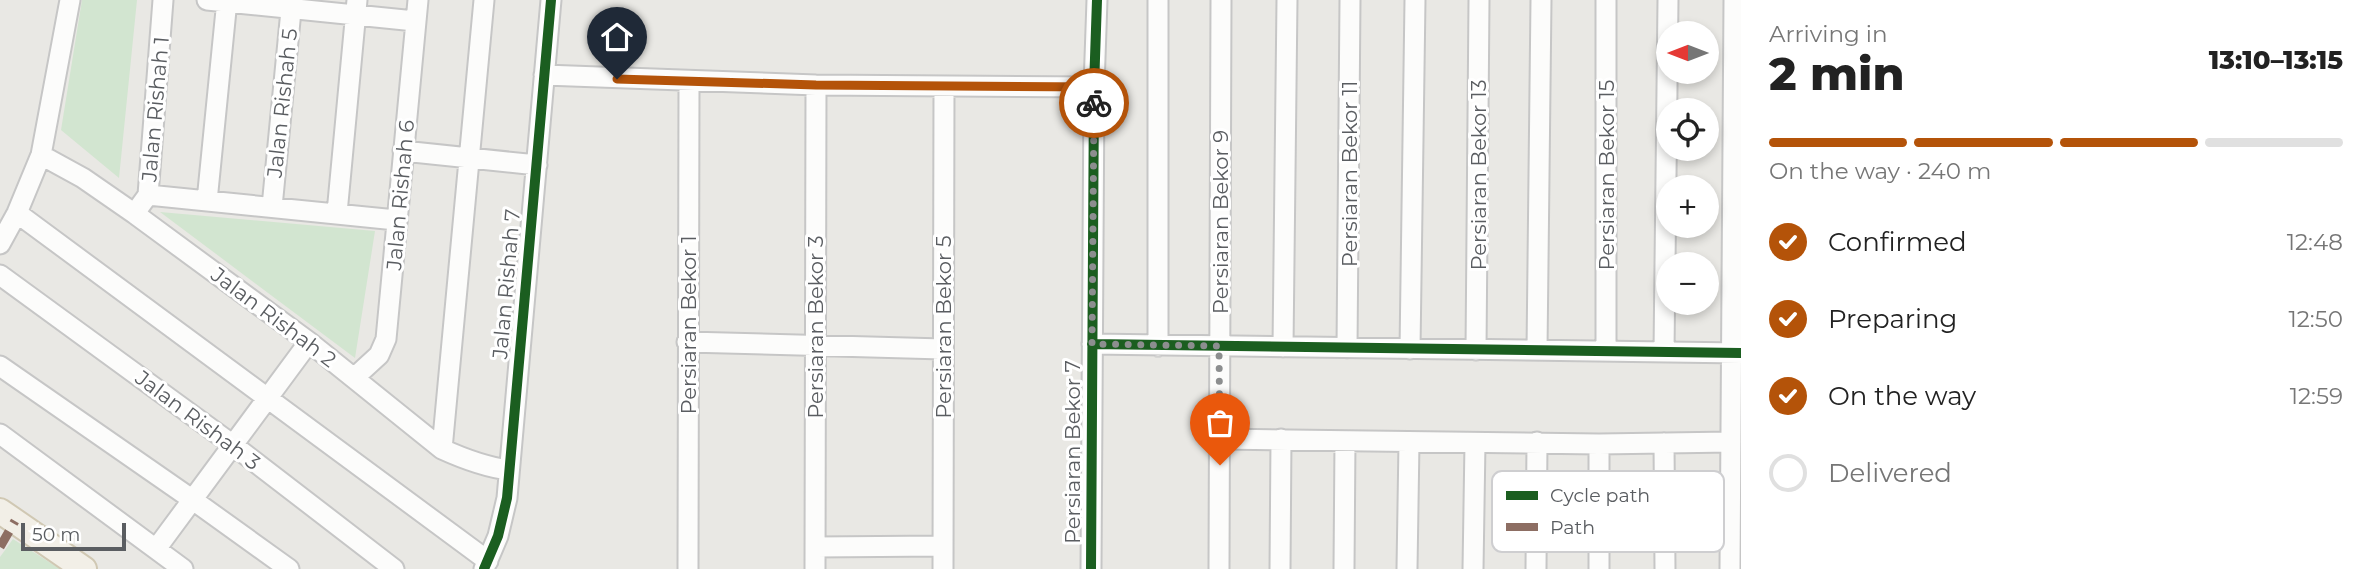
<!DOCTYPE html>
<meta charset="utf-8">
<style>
body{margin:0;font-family:Montserrat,sans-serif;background:#f6f6f6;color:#222;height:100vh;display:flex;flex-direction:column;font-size:26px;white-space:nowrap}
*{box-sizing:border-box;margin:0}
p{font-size:23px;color:#767676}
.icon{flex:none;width:38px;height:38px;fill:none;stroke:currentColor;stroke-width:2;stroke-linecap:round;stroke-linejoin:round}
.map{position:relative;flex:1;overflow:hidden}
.panel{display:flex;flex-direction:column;background:#fff;width:630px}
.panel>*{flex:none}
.needle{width:46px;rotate:270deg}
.buttons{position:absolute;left:1656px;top:21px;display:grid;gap:14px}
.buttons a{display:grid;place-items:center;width:63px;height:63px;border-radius:50%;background:#fff;box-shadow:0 4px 10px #0003;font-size:35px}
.scale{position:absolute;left:21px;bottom:18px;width:105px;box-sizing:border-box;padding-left:7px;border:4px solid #5a5d61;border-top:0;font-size:19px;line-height:24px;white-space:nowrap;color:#5a5d61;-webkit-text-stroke:5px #fff;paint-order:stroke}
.pin{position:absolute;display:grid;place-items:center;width:60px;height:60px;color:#fff;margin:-72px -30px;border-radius:50% 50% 50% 0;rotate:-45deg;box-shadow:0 0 7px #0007}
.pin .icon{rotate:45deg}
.courier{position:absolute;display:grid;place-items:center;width:70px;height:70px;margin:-35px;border:5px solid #b45309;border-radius:50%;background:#fff;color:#222;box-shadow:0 2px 9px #0007}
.head em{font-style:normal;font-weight:800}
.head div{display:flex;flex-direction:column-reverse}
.head{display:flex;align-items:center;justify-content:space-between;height:119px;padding:0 28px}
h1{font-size:46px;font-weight:800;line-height:52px}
.bar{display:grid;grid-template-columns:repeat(4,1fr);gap:10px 7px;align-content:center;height:84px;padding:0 28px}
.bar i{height:9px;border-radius:5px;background:#e0e0e0}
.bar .active{background:#b45309}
.bar p{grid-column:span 4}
ol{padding:0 28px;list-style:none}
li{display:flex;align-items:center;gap:21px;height:77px}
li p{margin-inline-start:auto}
li .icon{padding:7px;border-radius:50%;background:#b45309;color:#fff;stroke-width:4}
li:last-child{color:#767676}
li i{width:38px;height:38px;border:4px solid #e0e0e0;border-radius:50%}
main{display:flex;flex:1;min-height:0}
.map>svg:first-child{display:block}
.green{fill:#d2e5d0}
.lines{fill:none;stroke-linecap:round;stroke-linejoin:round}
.minor-casing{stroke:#c6c6c6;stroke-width:23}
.major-casing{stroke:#d0c8b3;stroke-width:28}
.minor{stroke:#fcfcfb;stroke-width:19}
.major{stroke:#f2efe7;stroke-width:24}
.quiet{stroke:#8d6e63;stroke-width:9;stroke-dasharray:18 9;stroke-linecap:butt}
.cycleway-casing{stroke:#fff;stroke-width:15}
.cycleway{stroke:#1b5e20;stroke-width:10}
.done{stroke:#8c8e8f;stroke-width:7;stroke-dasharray:0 12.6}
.route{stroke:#b45309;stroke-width:9}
.labels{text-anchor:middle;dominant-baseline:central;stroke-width:6;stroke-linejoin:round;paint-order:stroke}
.street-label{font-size:21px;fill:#5a5d61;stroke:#fff}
.key{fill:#fff;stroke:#ceced0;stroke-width:2}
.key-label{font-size:19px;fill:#5a5d61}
</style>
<main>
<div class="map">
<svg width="1741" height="569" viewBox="0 0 1741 569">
<rect width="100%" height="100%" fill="#e9e8e4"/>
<path class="green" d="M82 0H137L119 178 61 130Z
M160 212 375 231 355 358Z
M13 539 60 569H0V557Z"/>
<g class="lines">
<g class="minor-casing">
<path id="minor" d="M207 0 415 21
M1158 0V346
M544 75 816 85 1094 87
M403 151 537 165
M41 155 83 178 135 214 309 342 442 449C464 459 485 467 509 470
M148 195 396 220
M207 201 227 0
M140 206 148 195 163 0
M272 207 292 0
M17 213 488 561
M337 213 357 0
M0 244 17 213 41 155 70 0
M0 275 233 445 394 569
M687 342 943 349
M1092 344 1741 353
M1283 347 1287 0
M1347 348 1350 0
M1410 349 1415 0
M1476 350 1479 0
M1537 350 1541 0
M1606 351V0
M1664 352 1668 0
M0 366 193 500 289 569
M355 377 379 355 386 339 418 0
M0 434 183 569
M1220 439 1599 444 1731 442
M1664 443 1665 569
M442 449 484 0
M815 547 943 546
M156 549 309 342
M484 569 498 536 507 498 551 0
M688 569 689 82
M815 569 816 85
M943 569 944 86
M1091 569 1094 87 1097 0
M1219 569 1221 0
M1280 569 1281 439
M1344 569 1345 441
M1407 569 1409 442
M1473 569 1475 443
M1536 569 1537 442
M1599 569V444
M1730 569 1734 0"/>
</g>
<g class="major-casing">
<path id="major" d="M0 511 84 569"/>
</g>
<use href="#minor" class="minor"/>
<use href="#major" class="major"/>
<path class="quiet" d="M0 547 15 521"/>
<g class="cycleway-casing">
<path id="cycleway" d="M1092 344 1741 353
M484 569 498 536 507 498 551 0
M1091 569 1094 87 1097 0"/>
</g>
<use href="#cycleway" class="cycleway"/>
</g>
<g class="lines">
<path class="done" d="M1094 103 1092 344 1219 346 1220 465"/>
<path class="route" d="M617 79 816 85 1094 87V103"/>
</g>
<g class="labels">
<g class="street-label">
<text transform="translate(282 103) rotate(-84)">Jalan Rishah 5</text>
<text transform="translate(155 109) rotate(-85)">Jalan Rishah 1</text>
<text transform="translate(1349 174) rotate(-90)">Persiaran Bekor 11</text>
<text transform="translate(1478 175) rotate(-90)">Persiaran Bekor 13</text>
<text transform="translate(1606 175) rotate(-90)">Persiaran Bekor 15</text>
<text transform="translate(400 195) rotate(-85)">Jalan Rishah 6</text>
<text transform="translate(1220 222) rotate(-90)">Persiaran Bekor 9</text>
<text transform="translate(506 284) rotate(-85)">Jalan Rishah 7</text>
<text transform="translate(274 317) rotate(37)">Jalan Rishah 2</text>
<text transform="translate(688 325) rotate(-90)">Persiaran Bekor 1</text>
<text transform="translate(815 327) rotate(-90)">Persiaran Bekor 3</text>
<text transform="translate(943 327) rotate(-90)">Persiaran Bekor 5</text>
<text transform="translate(198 420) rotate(37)">Jalan Rishah 3</text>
<text transform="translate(1072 452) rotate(-90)">Persiaran Bekor 7</text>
</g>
</g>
<rect x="1492" y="471" width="232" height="81" rx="10" class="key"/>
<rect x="1506" y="491" width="32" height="9" fill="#1b5e20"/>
<rect x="1506" y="523" width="32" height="8" fill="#8d6e63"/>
<g class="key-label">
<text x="1550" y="502">Cycle path</text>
<text x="1550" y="534">Path</text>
</g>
</svg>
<div class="buttons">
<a><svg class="needle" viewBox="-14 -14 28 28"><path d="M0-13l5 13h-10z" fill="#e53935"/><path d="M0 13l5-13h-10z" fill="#767676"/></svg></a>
<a><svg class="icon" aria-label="locate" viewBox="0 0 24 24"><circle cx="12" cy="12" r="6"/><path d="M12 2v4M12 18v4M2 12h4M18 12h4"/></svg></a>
<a>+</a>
<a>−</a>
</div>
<div class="scale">50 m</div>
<div class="pin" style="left:1220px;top:465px;background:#ea580c"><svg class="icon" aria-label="bag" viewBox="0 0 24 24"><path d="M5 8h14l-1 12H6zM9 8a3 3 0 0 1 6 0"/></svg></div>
<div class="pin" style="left:617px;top:79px;background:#1f2937"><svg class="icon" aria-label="home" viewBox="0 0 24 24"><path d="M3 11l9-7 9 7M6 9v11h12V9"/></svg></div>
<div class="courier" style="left:1094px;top:103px"><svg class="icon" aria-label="bike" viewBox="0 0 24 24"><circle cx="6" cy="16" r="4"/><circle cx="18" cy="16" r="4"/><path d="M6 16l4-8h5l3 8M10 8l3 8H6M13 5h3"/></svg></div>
</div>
<section class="panel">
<div class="head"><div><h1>2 min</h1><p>Arriving in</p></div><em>13:10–13:15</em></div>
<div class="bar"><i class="active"></i><i class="active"></i><i class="active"></i><i></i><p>On the way · 240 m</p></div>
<ol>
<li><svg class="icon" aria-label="check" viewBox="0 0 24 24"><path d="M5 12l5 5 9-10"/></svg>Confirmed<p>12:48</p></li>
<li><svg class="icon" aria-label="check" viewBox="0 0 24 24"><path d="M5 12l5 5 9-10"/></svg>Preparing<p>12:50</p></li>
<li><svg class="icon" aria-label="check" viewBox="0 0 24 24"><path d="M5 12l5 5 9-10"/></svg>On the way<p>12:59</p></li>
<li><i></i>Delivered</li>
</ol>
</section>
</main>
